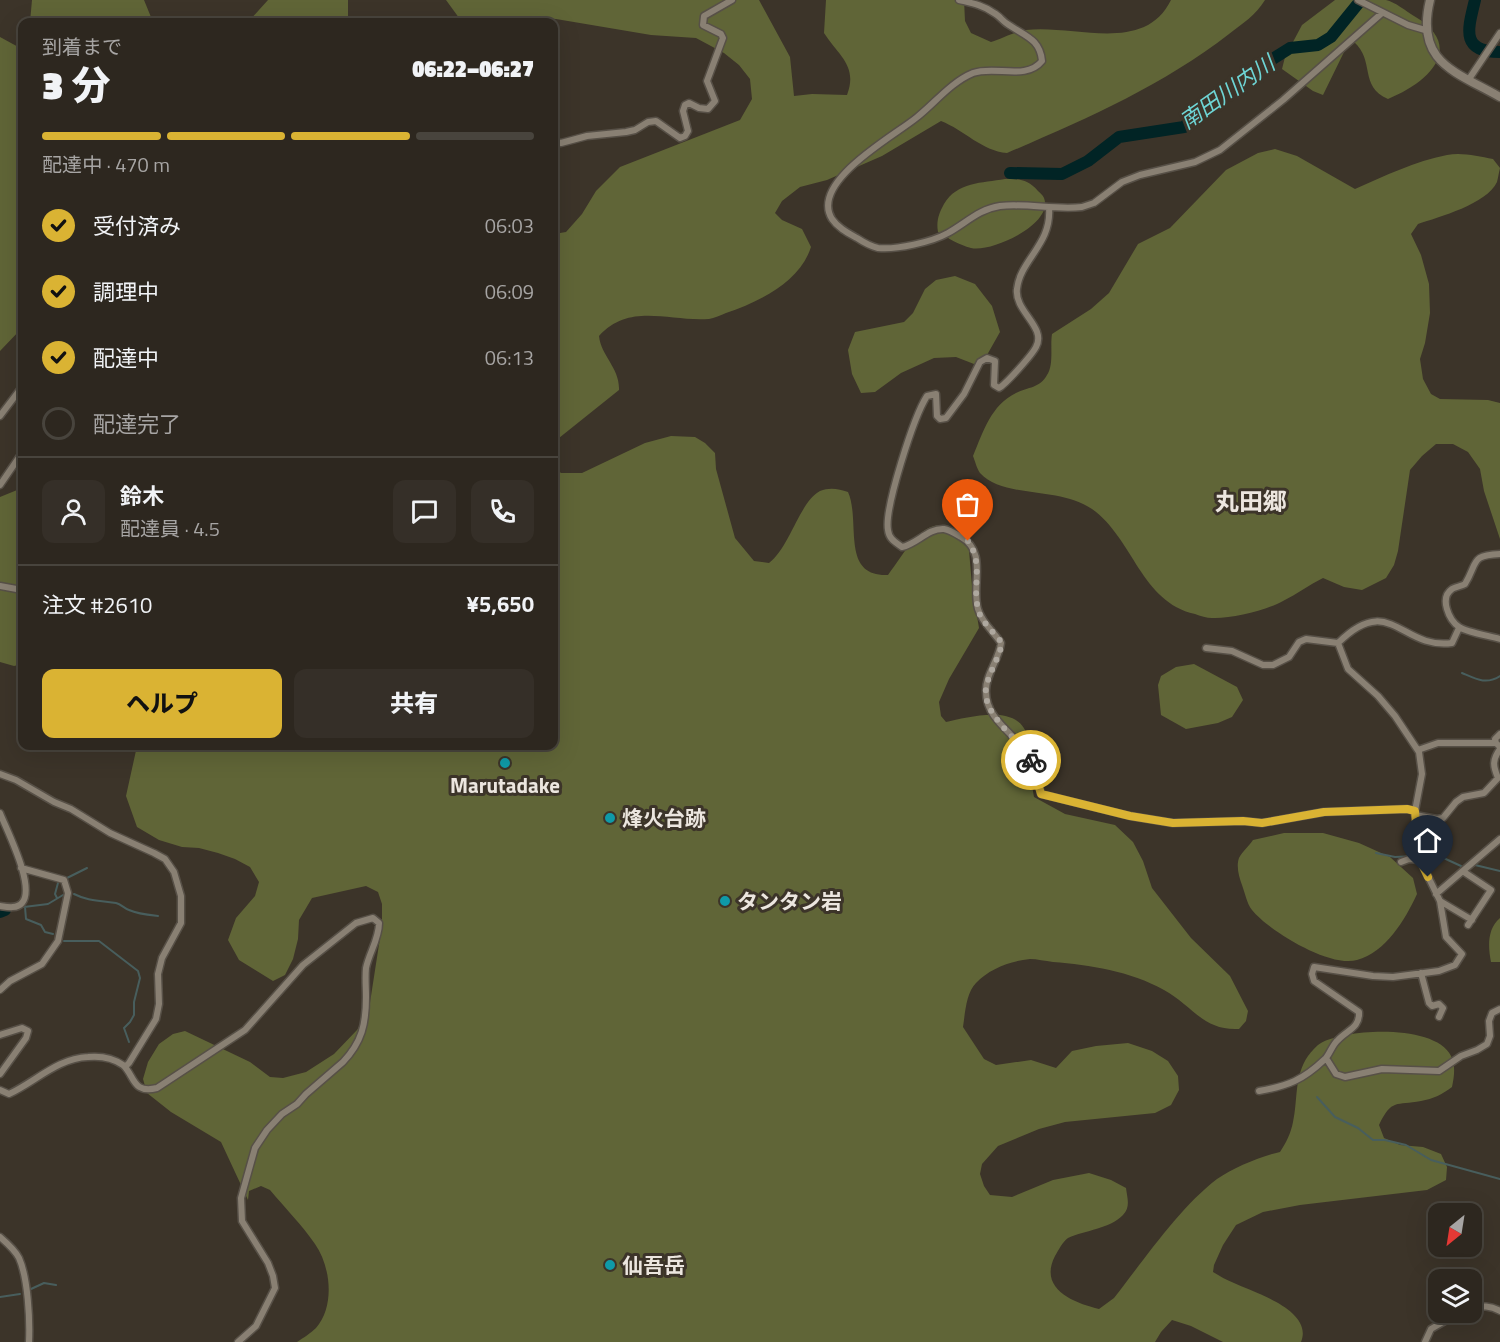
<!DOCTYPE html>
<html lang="ja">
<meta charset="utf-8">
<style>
body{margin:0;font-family:"Titillium Web","Noto Sans JP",sans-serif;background:#352f28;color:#f1f3f6;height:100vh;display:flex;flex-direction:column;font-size:22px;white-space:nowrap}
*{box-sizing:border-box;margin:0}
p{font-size:20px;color:#a7a5a4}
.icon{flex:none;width:33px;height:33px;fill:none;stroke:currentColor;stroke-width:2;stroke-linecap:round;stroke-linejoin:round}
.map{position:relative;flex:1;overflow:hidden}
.panel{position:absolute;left:18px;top:18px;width:540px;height:732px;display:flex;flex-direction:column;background:#2d271f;border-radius:12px;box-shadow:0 6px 24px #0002,0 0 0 2px #48443d}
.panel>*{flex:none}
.needle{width:39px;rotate:210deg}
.controls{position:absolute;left:1428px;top:1203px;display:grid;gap:12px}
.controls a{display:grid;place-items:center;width:54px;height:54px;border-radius:12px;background:#2d271f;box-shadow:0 6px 24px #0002,0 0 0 2px #48443d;font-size:30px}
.pin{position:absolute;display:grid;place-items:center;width:51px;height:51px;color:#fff;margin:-62px -26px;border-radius:50% 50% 50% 0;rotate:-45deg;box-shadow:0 0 6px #0007}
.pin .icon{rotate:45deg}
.courier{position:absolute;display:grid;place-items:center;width:60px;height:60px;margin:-30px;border:4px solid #dab333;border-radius:50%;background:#fff;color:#222;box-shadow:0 2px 8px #0007}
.headline em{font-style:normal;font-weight:800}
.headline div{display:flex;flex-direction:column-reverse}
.headline{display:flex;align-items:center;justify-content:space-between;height:102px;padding:0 24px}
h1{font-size:39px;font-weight:800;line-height:45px}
.bar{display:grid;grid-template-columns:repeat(4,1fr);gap:9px 6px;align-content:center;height:72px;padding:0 24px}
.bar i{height:8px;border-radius:4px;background:#48443d}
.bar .selected{background:#dab333}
.bar p{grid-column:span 4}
.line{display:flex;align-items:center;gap:15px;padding:0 24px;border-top:2px solid #48443d}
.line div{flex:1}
.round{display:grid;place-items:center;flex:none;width:63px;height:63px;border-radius:12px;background:#352f28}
ol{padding:0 24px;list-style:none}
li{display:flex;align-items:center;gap:18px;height:66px}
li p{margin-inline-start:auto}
li .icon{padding:6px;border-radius:50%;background:#dab333;color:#111;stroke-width:4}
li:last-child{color:#a7a5a4}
li i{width:33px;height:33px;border:3px solid #48443d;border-radius:50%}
.button{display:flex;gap:12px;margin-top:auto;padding:12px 24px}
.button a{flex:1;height:69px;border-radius:12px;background:#dab333;color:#111;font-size:24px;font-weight:800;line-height:69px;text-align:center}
.button a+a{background:#352f28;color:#f1f3f6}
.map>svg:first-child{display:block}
.forest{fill:#606537}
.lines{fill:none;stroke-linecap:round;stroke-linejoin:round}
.stream{stroke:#485e5d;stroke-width:2}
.river{stroke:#012425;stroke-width:12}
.street-casing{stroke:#575047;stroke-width:9}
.secondary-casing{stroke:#575047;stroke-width:11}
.street{stroke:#898073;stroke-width:6}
.secondary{stroke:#898073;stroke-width:8}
.done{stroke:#aea89f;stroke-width:6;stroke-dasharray:0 10.8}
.route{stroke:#dab333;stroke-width:8}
.culture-dot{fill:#0f9aa8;stroke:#3c3429;stroke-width:2}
.labels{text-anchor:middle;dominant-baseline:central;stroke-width:6;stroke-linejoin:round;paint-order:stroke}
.poi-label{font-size:21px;font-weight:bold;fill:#ece6df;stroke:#3c3429;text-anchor:start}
.water-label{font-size:22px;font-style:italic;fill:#6ed5d5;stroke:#3c3429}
.quarter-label{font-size:24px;font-weight:bold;fill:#ece6df;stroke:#3c3429}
</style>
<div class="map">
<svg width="1500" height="1342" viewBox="0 0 1500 1342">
<rect width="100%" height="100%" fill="#3c3429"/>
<path class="forest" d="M32 0H144L153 22H30Z
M268 0H348V22H248Z
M446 0H759L790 57 794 96 812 94 847 95C858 66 839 56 824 33L826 0H964L965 21 971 33 991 42C1002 39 1015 31 1026 30 1074 24 1144 55 1171 0H1265C1256 15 1242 24 1229 34 1162 86 1084 120 1007 153 982 151 964 130 941 121L882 156 827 180 800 187 782 201 775 213 782 220 802 229 811 247C800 282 759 302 726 313 721 315 714 318 709 319 669 322 630 302 599 336 601 356 620 368 619 390L554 442V234L566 232 582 214 596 191 620 167 740 120 752 99 750 79 739 65 724 53 696 38 651 35 556 19H527L510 22H462Z
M1335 0C1351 0 1370 0 1386 0 1395 2 1406 11 1414 16 1467 47 1428 83 1388 99 1359 87 1375 60 1354 42L1345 50 1323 95 1313 91 1282 69 1285 57 1302 25Z
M0 37 22 49V47V328L0 351Z
M1275 149 1297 156 1355 189C1385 176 1415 161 1447 155 1461 152 1478 156 1493 159L1500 168C1499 172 1498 178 1497 182 1487 204 1439 217 1418 224L1411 234 1421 255 1429 284 1430 313 1425 343 1420 359 1423 379 1431 394 1440 399 1488 400 1500 403V539L1484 491 1480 469 1468 452 1453 444H1436L1422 456 1410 470 1398 551 1394 565 1386 578 1362 590 1344 587 1323 578C1309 585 1297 594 1283 601 1267 610 1231 619 1212 618 1207 618 1200 616 1195 614 1141 602 1133 538 1092 509 1059 486 1004 499 980 473 977 469 975 461 973 456 983 432 991 405 1016 393 1028 387 1040 388 1047 375 1054 365 1050 346 1052 334L1091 309 1109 293 1138 244 1170 228 1226 170 1258 153Z
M1005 179C1019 179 1028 179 1038 191 1040 193 1043 195 1044 198 1054 224 991 253 971 248 959 245 948 238 938 232 936 221 939 213 944 204 957 182 982 183 1005 179Z
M955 276 975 284 992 306 1000 332 987 355 974 364 956 357 934 358 901 373 875 392 861 393 852 374 848 350 855 332 904 322 913 313 925 289 936 280Z
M671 436 695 437 705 443 715 453 716 469 735 538 754 561 769 563C790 547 800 501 820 491 830 487 839 489 848 492 861 521 840 577 888 575 910 546 928 504 968 538L972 586 979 628 949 679 939 702 941 716 946 722C970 717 1023 702 1028 740 1031 759 1030 778 1034 797L1065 814 1115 825 1133 842 1143 861 1152 888 1191 938 1230 976 1248 1011 1246 1021 1239 1029C1203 1031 1192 1005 1164 990 1130 971 1090 965 1053 962 1045 961 1037 959 1030 959 1010 961 989 969 976 983 966 993 965 1014 963 1027L984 1059 996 1065 1031 1060 1056 1068 1072 1051 1096 1046 1128 1043 1152 1051 1168 1061 1178 1076 1179 1090 1171 1105 1155 1113 1065 1122 1039 1129 998 1146 982 1164 980 1174 984 1186 990 1195 1012 1197 1053 1180 1089 1173 1111 1180 1126 1188C1127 1197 1131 1207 1123 1215 1109 1229 1086 1230 1068 1238 1063 1241 1058 1251 1055 1256 1038 1289 1074 1303 1099 1309L1114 1298C1143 1261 1180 1207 1217 1179 1233 1168 1261 1156 1280 1152 1286 1143 1291 1133 1293 1122 1298 1100 1294 1076 1308 1056 1311 1052 1317 1045 1321 1043 1347 1028 1436 1024 1451 1056 1456 1066 1454 1077 1452 1087 1443 1094 1433 1099 1421 1101 1396 1106 1392 1098 1379 1125L1384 1138 1400 1145 1423 1147 1441 1154 1447 1167 1446 1180 1427 1190 1300 1205 1263 1212 1236 1225 1223 1245 1214 1265 1213 1272C1220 1276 1226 1280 1234 1283 1253 1292 1314 1310 1301 1342H1223L1191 1326 1172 1320 1161 1332 1155 1342H297C303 1338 311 1333 316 1328 335 1306 331 1267 315 1244 302 1225 285 1208 270 1190L261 1186 249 1191 248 1200 221 1142 171 1112 147 1093 143 1079 148 1062 159 1044 173 1034 185 1031 250 1062 270 1077 283 1078 306 1072 334 1054 357 1030 369 1009 382 925V904L378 892 366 886 312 898 299 920 298 939 293 959 285 975 273 981 239 960 228 940 236 918 255 896 259 882 250 867 235 859 218 853 199 848 182 847 159 840 137 827 126 796 137 746H554V467L561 473H582L645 443Z
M22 488V664L14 666 0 662V497Z
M1194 664 1237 687 1243 700 1232 717 1218 723 1186 729 1161 715 1158 685 1161 676 1176 667Z
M1284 833H1323L1359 843 1390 857 1413 878 1417 894C1405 920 1386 952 1357 960 1330 968 1269 931 1252 910 1247 904 1245 893 1242 885 1239 877 1236 866 1239 858 1242 852 1249 846 1253 840Z
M1500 918V962H1491C1488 947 1487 929 1500 918Z"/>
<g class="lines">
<path class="stream" d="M1462 673C1476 679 1486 685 1500 676
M1376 853 1395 857 1437 855 1461 866
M1475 865 1500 871
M67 878 87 868
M74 894C90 902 100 900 116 903 121 904 125 909 129 910 138 914 149 915 158 916
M57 898 55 894 58 883
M24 907 48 904 63 895
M25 907 26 919 41 925 45 932 53 934
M64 941H99L138 971 140 978 134 1002V1015L130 1022 124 1028 129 1042
M1317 1097 1335 1117 1358 1128 1373 1140H1385L1406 1145 1431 1160 1500 1179
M31 1289 44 1283 56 1285
M0 1297 20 1294"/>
<path class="river" d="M1475 0C1468 29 1460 52 1500 52
M1010 173 1062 174 1088 161 1119 137 1184 127 1213 97 1290 48 1318 45 1331 37 1361 0
M0 912 5 910"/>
<g class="street-casing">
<path id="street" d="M959 0C971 3 983 5 994 13 1000 16 1003 22 1009 25 1025 36 1040 39 1042 61 1026 81 995 65 973 73 951 82 934 104 916 118 894 136 809 182 832 219 838 228 848 233 857 238 863 242 870 246 878 248 896 250 932 242 948 233 966 223 979 209 1000 206 1027 203 1055 210 1082 207L1094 203 1122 182 1140 175 1195 162 1220 150 1283 100 1382 13
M1358 0 1408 25 1425 30
M1469 79 1500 33
M554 142 561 143 587 136 626 132 635 130 648 122 656 121 680 138 685 136 688 131 683 111 685 105 689 103 699 108 708 109 715 101 707 81 723 38 721 34 703 25 704 16 732 0
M1049 208C1052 244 1020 260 1017 289 1014 311 1047 327 1036 347 1032 355 1006 384 999 388L994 385 995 361 987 358 980 362 964 394 946 418 940 419 937 416 936 394 927 396C914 416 884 509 888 530 889 539 895 542 902 547 917 544 928 528 944 529 950 530 956 534 961 537 988 552 971 586 978 609 982 623 994 632 1001 643 999 660 985 675 986 692 986 721 1018 735 1030 758 1036 769 1038 782 1041 794L1130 816 1173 823 1243 821 1262 823 1324 812 1407 809 1415 811
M0 416 22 387
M0 485 22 453
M1500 554C1470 555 1478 563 1465 584 1462 586 1455 587 1452 589 1439 598 1449 620 1459 627 1466 632 1490 636 1500 639
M0 586 22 590
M1206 648 1232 651 1263 665H1273L1289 657 1299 642 1306 639 1338 643C1390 591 1401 650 1452 643L1459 628
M1496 743 1495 739 1500 734
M1418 750 1438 743H1496L1500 747
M0 774 16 780 54 802 71 809 110 833 154 853 165 859 174 872 181 896V923L162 958 158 974 159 1004 156 1019 129 1063 125 1067
M0 813C7 831 36 887 22 903 17 909 7 907 0 906
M1415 815 1437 819 1443 818 1456 802 1463 797 1484 793 1498 778C1493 766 1492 760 1500 749
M1401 862 1409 859 1419 860
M1464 872 1491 890 1468 925
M1436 894 1500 839
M1440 901 1472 920
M1421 973 1429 1003 1432 1006 1439 1004 1443 1008 1439 1017
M0 990 10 981 42 964 58 941 68 893 64 880 21 868
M0 1035 22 1028 28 1031 26 1038 0 1074
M1326 1058 1336 1074 1345 1077 1382 1069 1439 1071 1461 1056 1477 1050 1487 1044 1490 1036 1489 1021 1492 1013 1500 1009
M0 1090 9 1094C35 1082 58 1058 88 1057 99 1056 113 1058 123 1065 135 1076 132 1094 157 1088L245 1030 303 965 356 923 373 918 379 923C379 939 369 953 366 968 365 978 366 987 366 997 366 1024 362 1042 343 1062L306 1094 297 1104 282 1114 267 1130 255 1148 241 1198 242 1221 268 1263 273 1276 275 1288 256 1326 238 1342
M1259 1091C1288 1086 1303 1080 1325 1059 1330 1054 1332 1045 1338 1040 1347 1030 1360 1028 1359 1012L1314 981 1312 974 1314 967 1373 976 1393 977 1439 971 1455 965 1462 954 1446 937 1440 901 1419 858 1415 811 1422 774 1419 752 1395 716 1378 696 1348 669 1338 643
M0 1237C7 1243 15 1250 19 1258 28 1278 30 1320 29 1342
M1472 1308C1482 1306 1490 1305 1500 1311
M1425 1342 1431 1329 1460 1312"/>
</g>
<g class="secondary-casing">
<path id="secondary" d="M1430 0C1415 62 1454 71 1500 97"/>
</g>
<use href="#street" class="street"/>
<use href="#secondary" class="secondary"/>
</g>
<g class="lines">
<path class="done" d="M968 541C984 565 972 584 978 609 981 622 994 632 1002 643 999 659 989 672 986 688 982 716 1019 738 1031 760"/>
<path class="route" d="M1031 760 1041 794 1130 816 1173 823 1243 821 1262 823 1324 812 1407 809 1415 811 1419 858 1428 877"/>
</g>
<g class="culture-dot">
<circle cx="505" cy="763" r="6"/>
<circle cx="610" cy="818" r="6"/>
<circle cx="725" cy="901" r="6"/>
<circle cx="610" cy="1265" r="6"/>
</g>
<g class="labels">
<g class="poi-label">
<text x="505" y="785" text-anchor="middle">Marutadake</text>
<text x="622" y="818">烽火台跡</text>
<text x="737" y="901">タンタン岩</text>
<text x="622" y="1265">仙吾岳</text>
</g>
<g class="water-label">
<text transform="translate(1227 92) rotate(-35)">南田川内川</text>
</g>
<g class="quarter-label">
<text x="1251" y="501">丸田郷</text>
</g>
</g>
</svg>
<div class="controls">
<a><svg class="needle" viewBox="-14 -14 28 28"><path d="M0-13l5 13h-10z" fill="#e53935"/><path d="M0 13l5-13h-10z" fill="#a7a5a4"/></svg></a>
<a><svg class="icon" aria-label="layers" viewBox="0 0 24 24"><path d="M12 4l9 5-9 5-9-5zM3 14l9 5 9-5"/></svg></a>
</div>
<div class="pin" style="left:968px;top:541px;background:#ea580c"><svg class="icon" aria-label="bag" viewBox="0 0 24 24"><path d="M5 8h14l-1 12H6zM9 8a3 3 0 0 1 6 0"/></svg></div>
<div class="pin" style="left:1428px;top:877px;background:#1f2937"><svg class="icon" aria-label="home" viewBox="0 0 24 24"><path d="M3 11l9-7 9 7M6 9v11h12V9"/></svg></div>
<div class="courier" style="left:1031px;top:760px"><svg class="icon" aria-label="bike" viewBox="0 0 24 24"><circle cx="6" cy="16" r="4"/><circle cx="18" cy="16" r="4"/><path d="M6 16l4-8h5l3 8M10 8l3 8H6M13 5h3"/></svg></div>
<section class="panel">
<div class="headline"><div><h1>3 分</h1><p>到着まで</p></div><em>06:22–06:27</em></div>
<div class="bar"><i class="selected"></i><i class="selected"></i><i class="selected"></i><i></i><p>配達中 · 470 m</p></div>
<ol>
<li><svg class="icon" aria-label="check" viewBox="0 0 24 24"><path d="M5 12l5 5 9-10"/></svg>受付済み<p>06:03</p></li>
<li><svg class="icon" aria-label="check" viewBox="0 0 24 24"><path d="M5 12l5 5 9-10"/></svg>調理中<p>06:09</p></li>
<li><svg class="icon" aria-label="check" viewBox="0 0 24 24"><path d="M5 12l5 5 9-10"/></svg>配達中<p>06:13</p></li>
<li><i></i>配達完了</li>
</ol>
<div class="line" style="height:108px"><a class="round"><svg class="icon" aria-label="person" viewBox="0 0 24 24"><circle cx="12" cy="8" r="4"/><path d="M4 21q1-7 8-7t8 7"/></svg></a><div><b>鈴木</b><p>配達員 · 4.5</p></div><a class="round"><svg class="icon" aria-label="chat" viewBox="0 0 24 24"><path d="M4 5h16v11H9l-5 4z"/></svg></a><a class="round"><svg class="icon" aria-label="phone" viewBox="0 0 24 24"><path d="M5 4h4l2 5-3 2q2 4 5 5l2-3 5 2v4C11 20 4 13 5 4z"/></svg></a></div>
<div class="line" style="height:78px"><div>注文 #2610</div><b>¥5,650</b></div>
<div class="button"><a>ヘルプ</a><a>共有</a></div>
</section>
</div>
